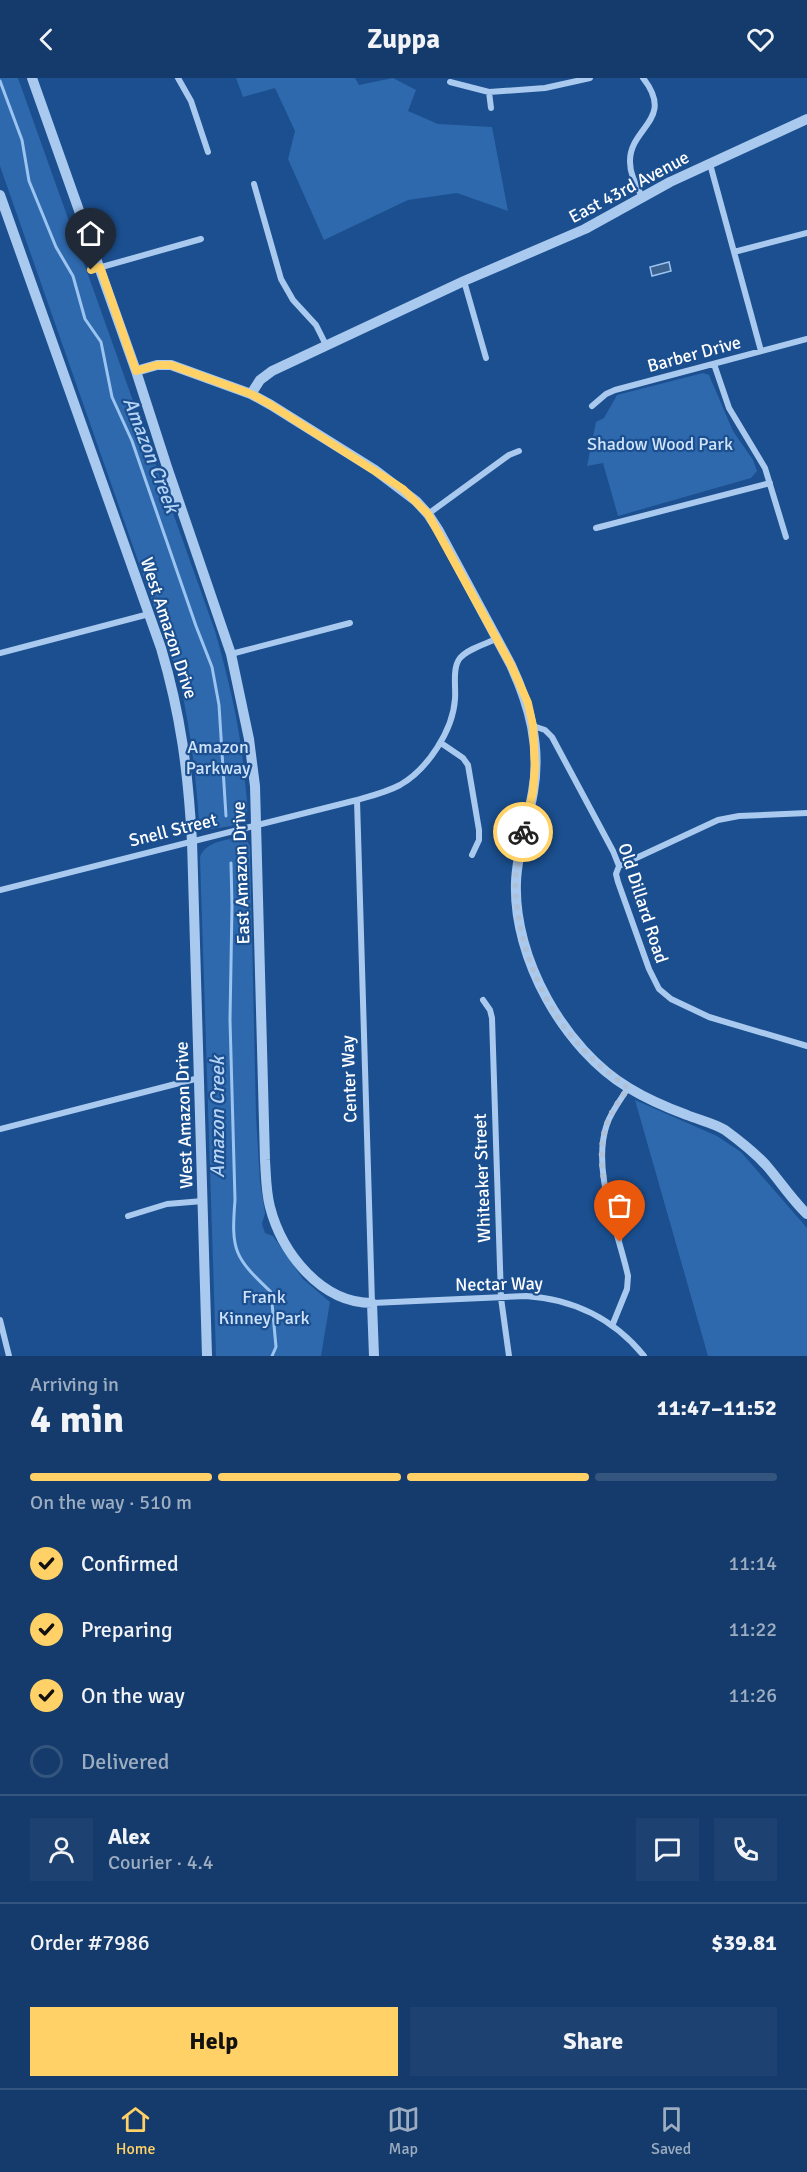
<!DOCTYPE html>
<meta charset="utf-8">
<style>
body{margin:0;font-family:Signika,sans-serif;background:#1d4271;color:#f1f3f6;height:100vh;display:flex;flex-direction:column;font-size:22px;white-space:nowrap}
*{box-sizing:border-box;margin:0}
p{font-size:20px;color:#9dadc1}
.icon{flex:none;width:33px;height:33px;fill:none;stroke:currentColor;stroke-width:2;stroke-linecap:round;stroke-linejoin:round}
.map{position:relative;height:1278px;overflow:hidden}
.side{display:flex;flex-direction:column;background:#143b6b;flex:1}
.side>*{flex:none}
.pin{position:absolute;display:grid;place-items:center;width:51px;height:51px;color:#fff;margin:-62px -26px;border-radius:50% 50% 50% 0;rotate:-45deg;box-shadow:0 0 6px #0007}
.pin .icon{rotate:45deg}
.courier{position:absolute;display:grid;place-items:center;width:60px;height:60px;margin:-30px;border:4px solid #ffd166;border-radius:50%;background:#fff;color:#222;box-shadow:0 2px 8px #0007}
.headline em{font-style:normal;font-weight:700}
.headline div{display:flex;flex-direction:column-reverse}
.headline{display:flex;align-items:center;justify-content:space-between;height:102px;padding:0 30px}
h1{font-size:39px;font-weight:700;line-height:45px}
.bar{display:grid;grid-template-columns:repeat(4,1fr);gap:9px 6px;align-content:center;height:72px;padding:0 30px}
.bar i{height:8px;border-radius:4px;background:#33557e}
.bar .on{background:#ffd166}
.bar p{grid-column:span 4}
.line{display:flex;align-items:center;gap:15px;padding:0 30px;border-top:2px solid #33557e}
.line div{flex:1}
.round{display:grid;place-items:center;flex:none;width:63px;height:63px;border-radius:0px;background:#1d4271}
ol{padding:0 30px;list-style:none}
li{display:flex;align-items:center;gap:18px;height:66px}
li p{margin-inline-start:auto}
li .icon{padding:6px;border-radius:50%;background:#ffd166;color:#111;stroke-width:4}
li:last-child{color:#9dadc1}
li i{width:33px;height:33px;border:3px solid #33557e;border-radius:50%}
.action{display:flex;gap:12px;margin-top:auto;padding:12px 30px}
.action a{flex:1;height:69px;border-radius:0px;background:#ffd166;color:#111;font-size:24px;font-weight:700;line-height:69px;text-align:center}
.action a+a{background:#1d4271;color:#f1f3f6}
header{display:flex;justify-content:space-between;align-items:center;height:78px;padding:0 30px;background:#143b6b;font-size:27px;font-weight:700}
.tab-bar{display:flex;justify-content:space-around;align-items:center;height:84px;border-top:2px solid #33557e;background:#143b6b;font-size:16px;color:#9dadc1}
.tab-bar a{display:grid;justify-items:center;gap:3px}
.tab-bar .on{color:#ffd166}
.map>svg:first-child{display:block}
.green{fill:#2e69ad}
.water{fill:#3c6290;stroke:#9cc4f0;stroke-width:1.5}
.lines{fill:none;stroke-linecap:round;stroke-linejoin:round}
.stream{stroke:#9cc4f0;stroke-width:3}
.minor{stroke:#a9c9ee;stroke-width:6}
.tertiary{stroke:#a9c9ee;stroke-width:10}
.done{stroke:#afc1d8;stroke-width:6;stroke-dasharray:0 10.8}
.route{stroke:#ffd166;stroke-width:8}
.labels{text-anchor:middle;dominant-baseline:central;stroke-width:4.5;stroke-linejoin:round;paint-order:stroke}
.street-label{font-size:18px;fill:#fff;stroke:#1b4f8f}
.park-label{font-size:18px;fill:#cfe3fa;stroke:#1b4f8f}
.water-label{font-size:20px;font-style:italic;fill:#b5d3f5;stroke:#1b4f8f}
</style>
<header><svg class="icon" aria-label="back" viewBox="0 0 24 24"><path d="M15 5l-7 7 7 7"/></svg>Zuppa<svg class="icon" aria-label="heart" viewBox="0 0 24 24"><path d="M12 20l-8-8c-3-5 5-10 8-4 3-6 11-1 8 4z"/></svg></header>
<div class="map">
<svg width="807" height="1278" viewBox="0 0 807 1278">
<rect width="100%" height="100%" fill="#1b4f8f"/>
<path class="green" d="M0 0H18L215 553C229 603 241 652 245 704 246 716 249 730 246 741L231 748 205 752 199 745C196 696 190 648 179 600L0 88Z
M236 0H355L359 7 393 0 416 12 408 33 438 46 492 49 508 133 457 115 408 122 324 162 288 81 295 53 275 10 243 19Z
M703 295 709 297 733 353 753 382 757 393 751 400 618 438 603 385 587 388 596 344 604 340 617 317Z
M241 760 247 763 250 768 256 1039 260 1104 265 1135 262 1146 265 1155 273 1158 303 1201 330 1224 321 1278H216L200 779C205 764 227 761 241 760Z
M635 1022 717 1058 741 1074 807 1150V1278H708Z"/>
<path class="water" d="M669 184 671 193 652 198 650 189Z"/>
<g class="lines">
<path class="stream" d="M0 3 22 62 29 103 56 169 73 198 85 241 101 264 112 319 132 363 196 548 212 589 219 627 226 738
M231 785 232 828 230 942 235 1122C231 1173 234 1179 271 1214L276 1269 272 1278"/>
<path class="minor" d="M178 0 191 23 208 74
M450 4 489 14 545 10 590 0
M489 14 491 30
M710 86 761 273
M254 106 281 201 293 222 316 247 326 267
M642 119C637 108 630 97 630 84 629 49 676 42 643 0
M734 174 807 155
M91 192 201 161
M464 203 486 280
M714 286 729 330 765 390 786 459
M592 328 606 316 615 312 807 261
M428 436 509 377 519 373
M596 450 770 405
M0 575 149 536
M231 576 350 545
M533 648 545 652 552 659 613 773 619 788 616 796 618 804 649 891 659 911 671 921 709 939 807 968
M441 665 463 680 468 687 479 752V762L472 777
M357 722 372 1225 526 1218C573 1221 614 1241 644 1278
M619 788 718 742 739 738 807 735
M0 812 357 722C371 718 387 714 400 707 428 691 453 652 455 621 456 609 452 590 460 580 468 571 485 566 496 561
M483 922 490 932 492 940 501 1220 509 1278
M0 1051 199 1000
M128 1138 167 1126 203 1123
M0 1242 9 1278
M612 1248 627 1211 628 1198C618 1152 591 1092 607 1046 611 1034 621 1021 628 1010"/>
<path class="tertiary" d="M32 0 136 293 167 389 231 576 249 661 255 708 265 1082C266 1098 266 1114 270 1129 282 1175 321 1225 372 1225L374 1278
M0 117 161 570C181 638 188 693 192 763L207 1278
M136 293 157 287H171L251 316 271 327 375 392 416 423 428 436 439 453 511 587C530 628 541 669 533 714 528 744 517 773 516 804 513 880 564 971 629 1010 647 1021 668 1030 687 1037 699 1042 714 1045 725 1052 740 1063 754 1074 766 1087 780 1103 792 1122 807 1136
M251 316 260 302 272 293 464 203 585 151 670 104 807 41"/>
</g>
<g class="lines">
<path class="done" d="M523 754C519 775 514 797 516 818 520 873 545 932 583 971 596 986 613 998 628 1010 621 1021 611 1033 607 1046 593 1084 610 1126 620 1164"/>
<path class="route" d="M91 192 100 189 136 293 157 287H171L251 316 271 327 403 411 428 436 511 587 528 625 533 648 535 689 533 714 523 754"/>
</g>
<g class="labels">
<g class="street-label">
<text transform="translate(629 109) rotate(-28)">East 43rd Avenue</text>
<text transform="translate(694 276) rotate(-15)">Barber Drive</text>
<text transform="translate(169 550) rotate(72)">West Amazon Drive</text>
<text transform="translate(173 752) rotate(-14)">Snell Street</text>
<text transform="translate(241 795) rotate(-92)">East Amazon Drive</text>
<text transform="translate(643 825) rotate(72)">Old Dillard Road</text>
<text transform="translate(349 1001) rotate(-92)">Center Way</text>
<text transform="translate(184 1037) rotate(-92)">West Amazon Drive</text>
<text transform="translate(482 1100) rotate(-92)">Whiteaker Street</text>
<text transform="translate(499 1206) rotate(-1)">Nectar Way</text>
</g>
<g class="park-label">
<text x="660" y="366">Shadow Wood Park</text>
<text x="218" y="669">Amazon<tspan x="218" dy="21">Parkway</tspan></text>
<text x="264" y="1219">Frank<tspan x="264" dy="21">Kinney Park</tspan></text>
</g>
<g class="water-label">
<text transform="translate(151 377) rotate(69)">Amazon Creek</text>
<text transform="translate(217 1039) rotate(-90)">Amazon Creek</text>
</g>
</g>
</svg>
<div class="pin" style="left:620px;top:1164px;background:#ea580c"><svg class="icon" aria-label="bag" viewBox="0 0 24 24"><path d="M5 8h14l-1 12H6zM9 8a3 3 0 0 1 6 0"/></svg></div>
<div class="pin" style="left:91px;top:192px;background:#1f2937"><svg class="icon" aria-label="home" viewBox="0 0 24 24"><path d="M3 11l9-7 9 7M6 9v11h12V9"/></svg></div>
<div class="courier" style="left:523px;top:754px"><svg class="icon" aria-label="bike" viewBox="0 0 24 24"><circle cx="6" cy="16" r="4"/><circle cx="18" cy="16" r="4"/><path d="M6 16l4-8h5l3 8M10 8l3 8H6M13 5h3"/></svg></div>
</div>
<section class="side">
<div class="headline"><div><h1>4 min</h1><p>Arriving in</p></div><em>11:47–11:52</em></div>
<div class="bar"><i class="on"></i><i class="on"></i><i class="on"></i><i></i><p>On the way · 510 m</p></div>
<ol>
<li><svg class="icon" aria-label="check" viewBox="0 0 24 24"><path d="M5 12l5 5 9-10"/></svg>Confirmed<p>11:14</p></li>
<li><svg class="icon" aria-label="check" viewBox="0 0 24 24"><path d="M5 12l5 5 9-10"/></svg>Preparing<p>11:22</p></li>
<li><svg class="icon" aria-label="check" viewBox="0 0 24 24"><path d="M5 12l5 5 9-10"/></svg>On the way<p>11:26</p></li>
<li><i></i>Delivered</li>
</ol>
<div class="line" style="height:108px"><a class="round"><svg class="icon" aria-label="person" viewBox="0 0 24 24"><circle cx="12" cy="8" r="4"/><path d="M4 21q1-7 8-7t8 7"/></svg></a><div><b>Alex</b><p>Courier · 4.4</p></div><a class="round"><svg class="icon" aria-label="chat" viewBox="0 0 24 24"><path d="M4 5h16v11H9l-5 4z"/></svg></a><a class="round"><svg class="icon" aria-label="phone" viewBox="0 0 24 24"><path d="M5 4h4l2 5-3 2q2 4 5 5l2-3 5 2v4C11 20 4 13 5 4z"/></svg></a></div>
<div class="line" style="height:78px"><div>Order #7986</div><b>$39.81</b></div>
<div class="action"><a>Help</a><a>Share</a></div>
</section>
<nav class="tab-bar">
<a class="on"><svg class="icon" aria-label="home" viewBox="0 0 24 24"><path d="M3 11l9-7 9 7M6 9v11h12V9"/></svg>Home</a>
<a><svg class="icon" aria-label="map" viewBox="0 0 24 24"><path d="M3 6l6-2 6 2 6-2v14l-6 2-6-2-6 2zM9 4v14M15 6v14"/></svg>Map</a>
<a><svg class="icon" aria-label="saved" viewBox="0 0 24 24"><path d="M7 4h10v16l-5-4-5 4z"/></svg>Saved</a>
</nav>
